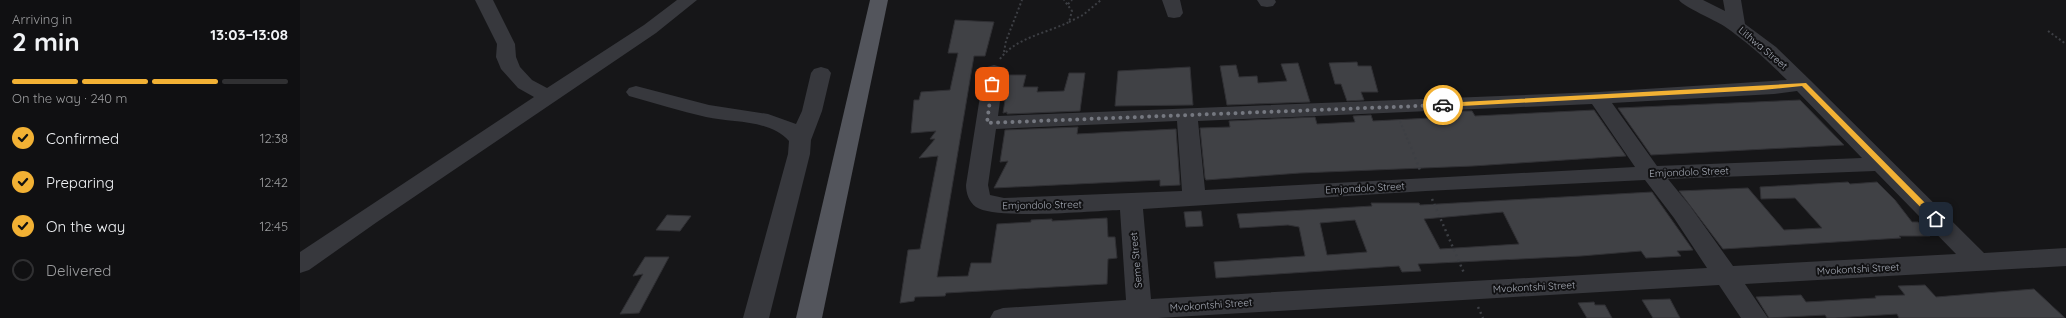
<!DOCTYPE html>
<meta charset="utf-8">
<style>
body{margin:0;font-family:Quicksand,sans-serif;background:#1e1e20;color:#f1f3f6;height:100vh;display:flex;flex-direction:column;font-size:15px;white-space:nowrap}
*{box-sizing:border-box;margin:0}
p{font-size:13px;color:#9c9d9f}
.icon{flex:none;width:22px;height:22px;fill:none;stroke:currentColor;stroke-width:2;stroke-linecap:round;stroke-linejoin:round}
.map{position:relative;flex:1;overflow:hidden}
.panel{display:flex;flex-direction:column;background:#101012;width:300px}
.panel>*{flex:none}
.pin{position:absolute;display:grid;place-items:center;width:34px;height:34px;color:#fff;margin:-17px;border-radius:8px;box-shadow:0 2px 6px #0006}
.courier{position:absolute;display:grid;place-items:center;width:40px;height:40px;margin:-20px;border:3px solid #f2b134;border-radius:50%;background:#fff;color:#222;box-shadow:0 1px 5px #0007}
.summary em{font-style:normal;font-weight:700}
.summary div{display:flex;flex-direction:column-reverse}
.summary{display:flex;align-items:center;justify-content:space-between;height:68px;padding:0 12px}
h1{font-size:26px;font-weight:700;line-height:30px}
.bar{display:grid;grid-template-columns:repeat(4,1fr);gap:6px 4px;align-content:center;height:48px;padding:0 12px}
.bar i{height:5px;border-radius:3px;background:#303032}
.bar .active{background:#f2b134}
.bar p{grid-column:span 4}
ol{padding:0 12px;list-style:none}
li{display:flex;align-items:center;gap:12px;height:44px}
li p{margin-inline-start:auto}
li .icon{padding:4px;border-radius:50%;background:#f2b134;color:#111;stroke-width:4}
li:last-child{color:#9c9d9f}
li i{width:22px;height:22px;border:2px solid #303032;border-radius:50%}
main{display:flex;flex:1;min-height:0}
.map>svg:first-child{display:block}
.building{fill:#404145;stroke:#303034;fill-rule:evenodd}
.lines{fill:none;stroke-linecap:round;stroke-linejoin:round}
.path-far1{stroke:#3d3f44;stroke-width:2;stroke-dasharray:2 2.5;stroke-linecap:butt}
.path{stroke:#3d3f44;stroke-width:2.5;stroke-dasharray:2 3.5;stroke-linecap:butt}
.minor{fill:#37383d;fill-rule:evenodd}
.major{fill:#53555c;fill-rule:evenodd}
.route{fill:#f2b134}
.done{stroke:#757880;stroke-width:4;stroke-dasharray:0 7.2}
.labels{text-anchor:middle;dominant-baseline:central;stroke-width:4;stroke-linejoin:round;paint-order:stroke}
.street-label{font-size:10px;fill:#a8adb8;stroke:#111113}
</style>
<main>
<section class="panel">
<div class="summary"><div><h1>2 min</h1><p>Arriving in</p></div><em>13:03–13:08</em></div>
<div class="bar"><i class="active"></i><i class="active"></i><i class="active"></i><i></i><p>On the way · 240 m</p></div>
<ol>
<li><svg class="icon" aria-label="check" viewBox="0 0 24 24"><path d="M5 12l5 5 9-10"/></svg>Confirmed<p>12:38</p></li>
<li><svg class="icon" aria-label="check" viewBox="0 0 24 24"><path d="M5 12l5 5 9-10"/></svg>Preparing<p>12:42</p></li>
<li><svg class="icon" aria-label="check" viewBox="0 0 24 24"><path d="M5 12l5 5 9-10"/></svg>On the way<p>12:45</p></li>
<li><i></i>Delivered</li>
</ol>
</section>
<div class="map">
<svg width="1766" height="318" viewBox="0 0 1766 318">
<rect width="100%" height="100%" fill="#161618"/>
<path class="building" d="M655 20 694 22 685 56H674L637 277 668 276 671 263H691L697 224 731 222V220L752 219V221L807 218 808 237H815L817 258 808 259 807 284 646 293 645 296 615 297 614 301 600 303 608 250 620 249 638 156 619 158 635 139H630L636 131 611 133 614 100H619L621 92 650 90 658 53H648Z
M1057 62 1058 66H1071L1078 92H1061L1064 100 1047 101 1041 84H1035L1029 63Z
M998 63 1010 102 927 105 920 66 936 65 939 77 957 76 958 83 987 81 981 64Z
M890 67 893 105 815 106 818 71Z
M769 73H785L780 111 707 114V112L703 113 709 75H726L723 87H738L737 92 764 91Z
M1500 100 1544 145 1351 155 1318 108Z
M1294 110 1326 156 1173 166 1000 173 906 180 905 178 900 128 930 127 929 121 1015 117 1017 124 1055 122 1053 116 1071 115 1073 121 1130 118 1129 114 1156 113 1157 111H1172L1175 116Z
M778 127 777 134 876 129 880 185 860 186V180L694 188 708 161 700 162 705 130Z
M1548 182 1550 184 1577 182 1595 200 1612 222H1618L1630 236H1599L1601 238 1423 249 1379 191 1448 188 1484 230 1522 228 1495 198 1461 199 1460 187Z
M1352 192 1393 250 1377 251 1381 256 1346 258 1341 251 1281 256 1118 264 1121 271 1102 272 1099 266 916 278 914 262 1005 256 999 227 988 225 940 228 937 214 1072 206 1071 203H1119L1120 205ZM1203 212 1219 244 1140 249 1124 219ZM1055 220 1067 252 1027 255 1020 223Z
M901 211 903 226 886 227 884 212Z
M367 215 391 216 380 231 356 230Z
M345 257H369L339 313 320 314 343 274 333 276Z
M1625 285 1636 297 1734 289 1765 318H1599L1597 314 1535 318H1527L1525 315 1469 318 1456 297 1501 295 1506 302 1576 298 1575 296 1605 295 1598 286Z
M1370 299 1380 318H1353L1342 300Z
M1294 302 1295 305H1305L1312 318H1287L1278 303Z"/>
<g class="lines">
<path class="path-far1" d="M768 4 772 0
M769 22 783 15 801 0
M1748 31 1766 44
M704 52 706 41 722 0
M700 59C715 38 747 33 769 22L772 11 764 0
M1100 121 1109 143"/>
<path class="path" d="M1109 142 1120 170
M1132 199 1164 273
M1178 307 1183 318"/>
<path class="minor" d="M175 0H193L215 44 216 57 220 67 232 80 247 88 344 25 377 0H397L356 33 77 222 9 270 0 273V252L234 97 218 88 201 69 196 57 197 44Z
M862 0H880L883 13 880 17 874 18 868 17Z
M957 0H975L976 2 973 6 967 7 961 6Z
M1379 0H1403L1425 11 1423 0H1441L1445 24 1476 47 1510 80 1684 253 1766 248V266L1445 284 1468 318H1441L1419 285 858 318H690L694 311 703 308 826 300 820 210C792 211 695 220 676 207 669 202 666 193 666 185L684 71 687 67 694 65 701 67 704 71 698 116 1298 92 1487 80C1467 60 1447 42 1424 26 1415 20 1384 7 1379 0ZM1497 91 1562 158 1357 166 1312 103 1474 94ZM1292 104 1335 167 905 190 898 121ZM877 121 882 191 704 198 690 195 688 185 696 129ZM1575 171 1656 254 1433 266 1390 206 1368 179ZM1345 180 1374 218 1407 268 851 299 843 209 1126 191Z
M521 67 528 69 531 73 522 111 511 140 510 154 469 318H443L488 154 489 141C469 119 433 123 406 117 380 111 355 103 329 96L326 92 329 88 336 86 409 105 468 114 496 124 502 111 511 73 514 69Z"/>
<path class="major" d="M570 0H588L522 318H496Z"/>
</g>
<path class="route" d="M1506 83 1639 217V221H1634L1502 86 1462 90 1143 107 1140 105 1143 103Z"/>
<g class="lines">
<path class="done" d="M692 84 687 123 1143 105"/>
</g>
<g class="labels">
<g class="street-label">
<text transform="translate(1463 48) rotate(40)">Lithwa Street</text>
<text transform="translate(1389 172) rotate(-2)">Emjondolo Street</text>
<text transform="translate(1065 188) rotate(-3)">Emjondolo Street</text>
<text transform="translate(742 205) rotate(-1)">Emjondolo Street</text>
<text transform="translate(836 260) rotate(-95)">Seme Street</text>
<text transform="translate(1558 269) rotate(-3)">Mvokontshi Street</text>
<text transform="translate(1234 287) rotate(-3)">Mvokontshi Street</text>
<text transform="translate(911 305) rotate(-4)">Mvokontshi Street</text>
</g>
</g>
</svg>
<div class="pin" style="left:692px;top:84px;background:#ea580c"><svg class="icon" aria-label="bag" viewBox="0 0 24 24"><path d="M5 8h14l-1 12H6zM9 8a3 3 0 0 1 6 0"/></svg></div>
<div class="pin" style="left:1636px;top:219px;background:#1f2937"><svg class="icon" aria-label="home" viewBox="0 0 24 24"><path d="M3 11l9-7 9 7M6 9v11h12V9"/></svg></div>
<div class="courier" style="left:1143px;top:105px"><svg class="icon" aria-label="car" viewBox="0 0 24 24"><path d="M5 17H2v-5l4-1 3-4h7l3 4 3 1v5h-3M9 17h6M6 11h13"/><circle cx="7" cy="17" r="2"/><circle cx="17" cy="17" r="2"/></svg></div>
</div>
</main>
